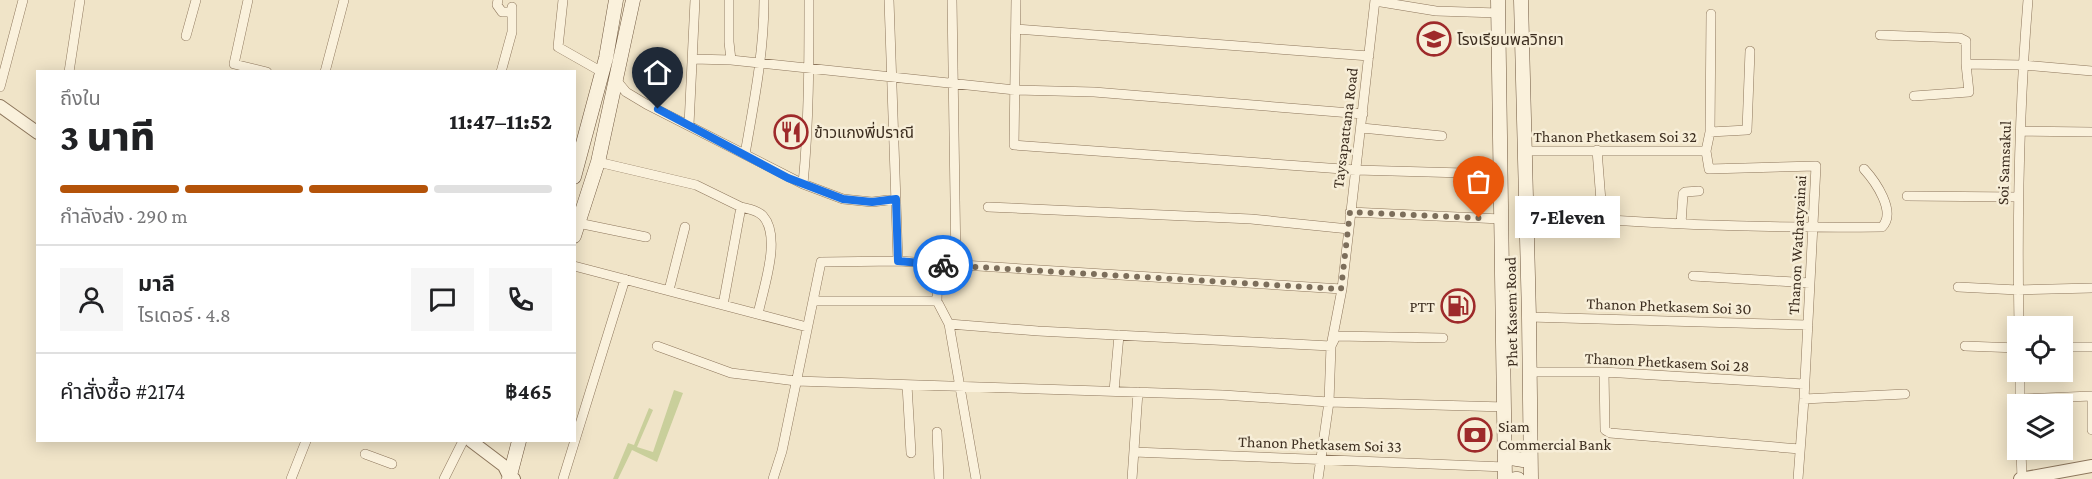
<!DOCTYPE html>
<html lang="th">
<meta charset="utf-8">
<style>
body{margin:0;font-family:"Crimson Pro","Noto Sans Thai",serif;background:#f6f6f6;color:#202124;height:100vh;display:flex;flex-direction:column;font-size:22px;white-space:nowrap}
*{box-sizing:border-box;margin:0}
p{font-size:20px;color:#757577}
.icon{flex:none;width:33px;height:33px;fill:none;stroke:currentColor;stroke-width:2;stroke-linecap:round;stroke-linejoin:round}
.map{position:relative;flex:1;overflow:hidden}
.side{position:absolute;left:36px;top:70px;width:540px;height:372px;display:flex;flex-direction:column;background:#fff;border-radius:0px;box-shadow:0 3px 15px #0003}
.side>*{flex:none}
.fabs{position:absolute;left:2007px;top:316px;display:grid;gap:12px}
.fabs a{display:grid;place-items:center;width:66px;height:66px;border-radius:0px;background:#fff;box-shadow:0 3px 15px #0003;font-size:30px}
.pin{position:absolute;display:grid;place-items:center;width:51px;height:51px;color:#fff;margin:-62px -26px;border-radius:50% 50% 50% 0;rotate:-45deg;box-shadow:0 0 6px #0007}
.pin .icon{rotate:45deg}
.courier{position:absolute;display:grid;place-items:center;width:60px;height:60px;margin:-30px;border:4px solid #1a73e8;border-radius:50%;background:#fff;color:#222;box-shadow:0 2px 8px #0007}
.bubble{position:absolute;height:42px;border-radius:0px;background:#fff;box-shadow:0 3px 15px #0003;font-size:20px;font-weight:800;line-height:42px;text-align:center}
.summary em{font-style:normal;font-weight:800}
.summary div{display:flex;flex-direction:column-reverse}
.summary{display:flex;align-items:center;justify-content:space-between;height:102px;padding:0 24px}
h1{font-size:39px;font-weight:800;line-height:45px}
.bar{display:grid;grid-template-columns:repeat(4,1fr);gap:9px 6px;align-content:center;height:72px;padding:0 24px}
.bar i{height:8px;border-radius:4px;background:#e0e0e0}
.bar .selected{background:#b45309}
.bar p{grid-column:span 4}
.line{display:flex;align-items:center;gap:15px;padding:0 24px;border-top:2px solid #e0e0e0}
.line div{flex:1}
.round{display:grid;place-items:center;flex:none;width:63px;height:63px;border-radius:0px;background:#f6f6f6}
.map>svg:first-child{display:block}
.green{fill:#c9cf9b}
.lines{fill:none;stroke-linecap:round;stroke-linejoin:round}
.minor-casing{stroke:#8d765c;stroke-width:10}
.tertiary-casing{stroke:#8d765c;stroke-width:14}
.secondary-casing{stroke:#6f573f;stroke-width:15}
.minor{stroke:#faf1dc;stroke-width:9}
.tertiary{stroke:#faf1dc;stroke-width:12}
.secondary{stroke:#faf1dc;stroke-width:14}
.done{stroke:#7c6e5b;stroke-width:6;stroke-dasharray:0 10.8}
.route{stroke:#1a73e8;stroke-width:8}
.labels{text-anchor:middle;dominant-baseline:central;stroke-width:5;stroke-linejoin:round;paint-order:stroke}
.poi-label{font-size:16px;fill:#3d2e20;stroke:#f7eed8;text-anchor:start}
.street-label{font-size:16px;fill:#3d2e20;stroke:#f7eed8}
</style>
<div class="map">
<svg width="2092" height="479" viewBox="0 0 2092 479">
<rect width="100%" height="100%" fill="#f0e4c8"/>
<path class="green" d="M674 390 683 393 657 462 632 450 618 479H613L628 443 634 445 649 408 653 410 637 447 653 452Z"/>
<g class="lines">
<g class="minor-casing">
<path id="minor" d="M248 0 234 64 267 72
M498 0 497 5 502 12H511
M563 0 558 47 602 72
M729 0V42L731 60
M889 0 898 261
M952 0 956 265
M1016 0 1014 145 1356 170 1500 174
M1375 1 1436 11 1498 13
M1711 14 1710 132 1706 151 1709 169 1816 166 1804 399 1798 479
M1016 29 1369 56
M1880 35 1960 38 1966 41V64L1969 92 1914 96
M186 36 196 0
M693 59 731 60 1015 90 1094 92 1363 114
M1966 64 2023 65 2092 71
M69 72 80 0
M325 72 344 0
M501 72 512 32V7
M616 80 626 92 646 104 803 184 843 199 872 202 896 199
M0 87 23 0
M689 125 695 0
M1362 128 1442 136
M2021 131 2092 132
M1710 132 1747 130 1750 51
M1597 150 1602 214 1603 217 1610 220C1701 226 1791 228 1882 227 1897 212 1875 181 1864 169
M1524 151H1706
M745 154C754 102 764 52 764 0
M598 162 696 185 741 207 723 305
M803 184C809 123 809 62 809 0
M1907 196 2018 197
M741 207C749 209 757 210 763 216 782 237 763 289 758 314
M988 207 1251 219 1349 229
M1350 212 1501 219
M578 223 646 237
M1681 224 1683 194 1685 192 1699 191
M938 265 937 301 949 324 976 479
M574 266 807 327
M1693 276 1810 283
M1958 287 2018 290 2092 288
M669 290 685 227
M814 301H937
M1529 317 1808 325
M949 324 1038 331 1331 346 1336 336 1443 338
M2019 327C2017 218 2019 109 2028 0
M657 346 731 373 796 381 1223 395 1329 402 1505 407
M1965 346 2018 348
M2062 347H2092
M1529 372H1604L1804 384
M1604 372 1605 430 1610 433 1800 449
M2020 372V403
M907 385 911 453
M1114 391 1119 335
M1804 399 1905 394
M2020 399 2092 396V430
M937 432 939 479
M2021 450 2022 479
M1134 452 1505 467
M365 454 392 464
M291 479 306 441
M444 479 463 441
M563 479 625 279
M773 479 782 451 821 262 898 261 1342 289
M1132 479 1138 392
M1318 479 1329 402 1331 346 1342 289 1349 229 1375 0"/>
</g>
<g class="tertiary-casing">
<path id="tertiary" d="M0 106 38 133
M471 441 504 466 509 476 514 479
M2020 479 2092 466"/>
</g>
<g class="secondary-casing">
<path id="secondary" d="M1498 0 1505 479
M1521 0 1529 317 1531 479
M574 177 606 58 616 0
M574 236 598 162 633 0
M1505 450 1511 458 1523 460 1526 458 1530 451
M509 479 519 441
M1515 479H1518"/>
</g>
<use href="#minor" class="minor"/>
<use href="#tertiary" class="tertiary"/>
<use href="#secondary" class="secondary"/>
</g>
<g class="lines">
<path class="done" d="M943 265 1341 289 1350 212 1479 218"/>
<path class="route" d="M658 109 788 178 843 199 872 202 896 199 898 261 943 265"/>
</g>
<defs>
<g id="school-ring" transform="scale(1.725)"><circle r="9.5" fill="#f7eed8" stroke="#9e2a2b" stroke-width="1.5"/><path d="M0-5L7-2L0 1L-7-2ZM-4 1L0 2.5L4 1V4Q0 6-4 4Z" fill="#9e2a2b"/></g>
<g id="restaurant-ring" transform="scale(1.725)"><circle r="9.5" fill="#f7eed8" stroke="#9e2a2b" stroke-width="1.5"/><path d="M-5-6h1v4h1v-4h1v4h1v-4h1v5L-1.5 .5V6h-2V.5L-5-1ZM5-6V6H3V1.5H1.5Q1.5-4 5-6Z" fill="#9e2a2b"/></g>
<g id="fuel-ring" transform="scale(1.725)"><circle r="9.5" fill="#f7eed8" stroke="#9e2a2b" stroke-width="1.5"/><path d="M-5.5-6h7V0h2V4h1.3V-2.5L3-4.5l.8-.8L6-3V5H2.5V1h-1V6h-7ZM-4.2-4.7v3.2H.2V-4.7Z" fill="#9e2a2b"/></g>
<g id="bank-ring" transform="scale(1.725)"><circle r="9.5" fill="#f7eed8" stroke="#9e2a2b" stroke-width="1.5"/><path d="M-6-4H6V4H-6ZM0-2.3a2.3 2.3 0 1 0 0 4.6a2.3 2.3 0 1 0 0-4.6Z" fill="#9e2a2b"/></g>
</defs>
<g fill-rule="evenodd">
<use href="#school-ring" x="1434" y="39"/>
<use href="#restaurant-ring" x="791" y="132"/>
<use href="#fuel-ring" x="1458" y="306"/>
<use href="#bank-ring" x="1475" y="435"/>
</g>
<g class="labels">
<g class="poi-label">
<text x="1457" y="39">โรงเรียนพลวิทยา</text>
<text x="814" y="132">ข้าวแกงพี่ปราณี</text>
<text x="1435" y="306" text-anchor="end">PTT</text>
<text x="1498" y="426">Siam<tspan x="1498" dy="18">Commercial Bank</tspan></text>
</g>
<g class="street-label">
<text transform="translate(1345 128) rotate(-83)">Taysapattana Road</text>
<text x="1615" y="136">Thanon Phetkasem Soi 32</text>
<text transform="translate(2004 163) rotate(-88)">Soi Samsakul</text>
<text transform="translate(1797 245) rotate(-87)">Thanon Wathatyainai</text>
<text transform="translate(1669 306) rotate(2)">Thanon Phetkasem Soi 30</text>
<text transform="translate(1511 312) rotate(-91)">Phet Kasem Road</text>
<text transform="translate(1667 362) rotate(3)">Thanon Phetkasem Soi 28</text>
<text transform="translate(1320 444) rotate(2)">Thanon Phetkasem Soi 33</text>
</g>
</g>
</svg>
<div class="fabs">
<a><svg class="icon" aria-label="locate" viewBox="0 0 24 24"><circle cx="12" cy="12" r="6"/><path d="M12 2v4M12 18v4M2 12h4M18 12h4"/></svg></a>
<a><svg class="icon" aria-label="layers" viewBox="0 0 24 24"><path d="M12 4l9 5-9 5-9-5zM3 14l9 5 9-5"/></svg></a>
</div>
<div class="pin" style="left:1479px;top:218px;background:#ea580c"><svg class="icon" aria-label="bag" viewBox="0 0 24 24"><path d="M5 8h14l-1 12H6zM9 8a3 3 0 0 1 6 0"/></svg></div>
<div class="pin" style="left:658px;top:109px;background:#1f2937"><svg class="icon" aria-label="home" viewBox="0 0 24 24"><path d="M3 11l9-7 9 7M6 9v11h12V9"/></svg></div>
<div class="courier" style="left:943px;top:265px"><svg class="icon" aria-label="bike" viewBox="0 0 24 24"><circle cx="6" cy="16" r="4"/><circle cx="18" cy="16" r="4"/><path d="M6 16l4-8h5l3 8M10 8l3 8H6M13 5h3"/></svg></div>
<div class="bubble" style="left:1515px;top:196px;width:105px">7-Eleven</div>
<section class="side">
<div class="summary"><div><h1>3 นาที</h1><p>ถึงใน</p></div><em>11:47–11:52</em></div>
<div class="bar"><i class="selected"></i><i class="selected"></i><i class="selected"></i><i></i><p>กำลังส่ง · 290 m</p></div>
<div class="line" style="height:108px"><a class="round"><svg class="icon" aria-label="person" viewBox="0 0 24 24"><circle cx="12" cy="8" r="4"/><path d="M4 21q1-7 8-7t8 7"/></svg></a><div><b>มาลี</b><p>ไรเดอร์ · 4.8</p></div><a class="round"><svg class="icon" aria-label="chat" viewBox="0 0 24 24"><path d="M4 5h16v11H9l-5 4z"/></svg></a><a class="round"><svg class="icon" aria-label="phone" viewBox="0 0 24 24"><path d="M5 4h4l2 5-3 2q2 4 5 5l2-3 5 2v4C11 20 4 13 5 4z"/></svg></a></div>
<div class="line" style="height:78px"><div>คำสั่งซื้อ #2174</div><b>฿465</b></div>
</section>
</div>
